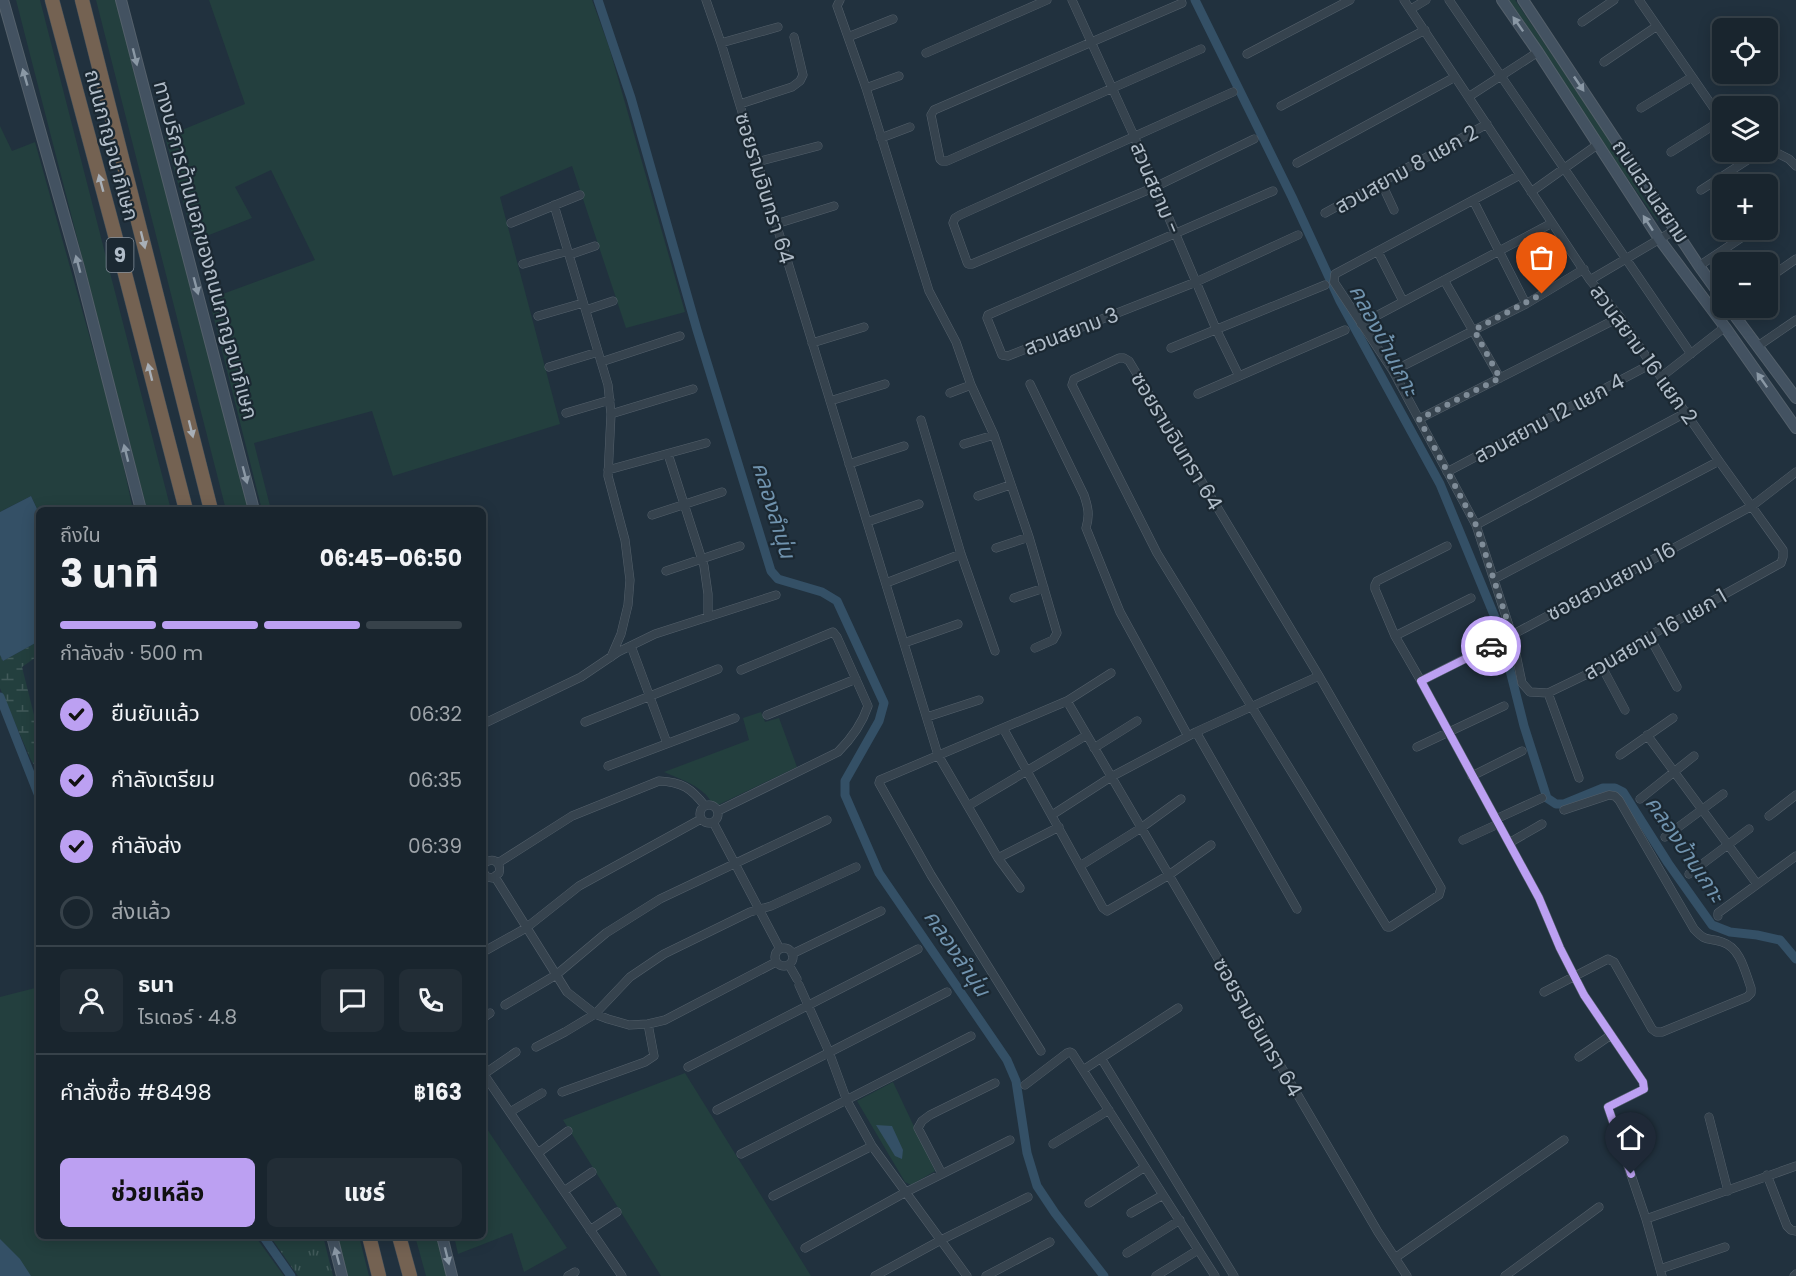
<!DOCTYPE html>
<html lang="th">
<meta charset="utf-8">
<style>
body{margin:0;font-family:Poppins,"Noto Sans Thai",sans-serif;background:#222d36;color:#f1f3f6;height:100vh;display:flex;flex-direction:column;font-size:22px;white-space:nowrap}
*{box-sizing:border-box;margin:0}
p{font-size:20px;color:#9fa5aa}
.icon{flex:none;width:33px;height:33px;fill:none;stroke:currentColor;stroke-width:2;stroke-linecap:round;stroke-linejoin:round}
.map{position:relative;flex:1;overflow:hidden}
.details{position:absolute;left:36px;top:507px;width:450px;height:732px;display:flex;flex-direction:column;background:#19252e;border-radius:9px;box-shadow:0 3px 15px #0003,0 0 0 2px #37424a}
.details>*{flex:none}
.fabs{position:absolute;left:1712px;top:18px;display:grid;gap:12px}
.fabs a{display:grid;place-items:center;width:66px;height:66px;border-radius:9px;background:#19252e;box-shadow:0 3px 15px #0003,0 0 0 2px #37424a;font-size:30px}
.pin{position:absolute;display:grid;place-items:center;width:51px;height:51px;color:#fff;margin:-62px -26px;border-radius:50% 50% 50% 0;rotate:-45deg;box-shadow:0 0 6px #0007}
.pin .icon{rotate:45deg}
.courier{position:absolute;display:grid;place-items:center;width:60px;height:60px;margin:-30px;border:4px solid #bca0f2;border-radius:50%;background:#fff;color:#222;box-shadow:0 2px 8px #0007}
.head em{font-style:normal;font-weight:700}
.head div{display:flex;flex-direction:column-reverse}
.head{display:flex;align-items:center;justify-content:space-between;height:102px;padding:0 24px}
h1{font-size:39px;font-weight:700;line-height:45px}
.bar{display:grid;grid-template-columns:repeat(4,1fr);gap:9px 6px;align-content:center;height:72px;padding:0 24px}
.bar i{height:8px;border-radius:4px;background:#37424a}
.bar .current{background:#bca0f2}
.bar p{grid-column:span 4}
.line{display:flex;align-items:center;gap:15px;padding:0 24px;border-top:2px solid #37424a}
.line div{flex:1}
.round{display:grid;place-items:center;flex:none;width:63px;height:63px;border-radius:9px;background:#222d36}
ol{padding:0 24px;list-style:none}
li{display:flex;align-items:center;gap:18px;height:66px}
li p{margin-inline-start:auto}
li .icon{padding:6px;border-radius:50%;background:#bca0f2;color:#111;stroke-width:4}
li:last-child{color:#9fa5aa}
li i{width:33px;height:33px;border:3px solid #37424a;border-radius:50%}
.cta{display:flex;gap:12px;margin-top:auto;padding:12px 24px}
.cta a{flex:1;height:69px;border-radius:9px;background:#bca0f2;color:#111;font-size:24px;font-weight:700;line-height:69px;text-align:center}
.cta a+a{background:#222d36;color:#f1f3f6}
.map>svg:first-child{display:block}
.green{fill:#233f3e}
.wetland{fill:url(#wetland-marsh)}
.park{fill:url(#park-tufts)}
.water{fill:#345066}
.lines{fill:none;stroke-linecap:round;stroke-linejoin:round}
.canal{stroke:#345066;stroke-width:9}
.street-casing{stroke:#54606b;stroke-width:9}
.secondary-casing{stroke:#54606b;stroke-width:12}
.highway-casing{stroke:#414d58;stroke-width:15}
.street{stroke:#36434e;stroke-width:8}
.secondary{stroke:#435261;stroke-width:10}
.highway{stroke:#746252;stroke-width:14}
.oneway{fill:#8a98a5}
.oneway2{fill:#a8afb7}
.done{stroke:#7f8c98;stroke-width:6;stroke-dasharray:0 10.8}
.route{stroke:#bca0f2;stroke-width:8}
.labels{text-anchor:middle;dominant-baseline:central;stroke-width:4.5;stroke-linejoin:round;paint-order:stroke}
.shield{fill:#1b2832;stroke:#84909c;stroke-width:1.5}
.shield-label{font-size:20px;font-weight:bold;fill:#b1bdc9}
.street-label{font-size:21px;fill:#b1bdc9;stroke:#1b2832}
.water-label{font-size:22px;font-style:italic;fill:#7093ae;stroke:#1b2832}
</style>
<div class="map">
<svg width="1796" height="1276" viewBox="0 0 1796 1276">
<defs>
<pattern id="wetland-marsh" width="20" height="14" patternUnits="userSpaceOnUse" patternTransform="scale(1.5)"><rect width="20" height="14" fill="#233f3e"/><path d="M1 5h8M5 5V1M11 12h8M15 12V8" fill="none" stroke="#415959"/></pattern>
<pattern id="park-tufts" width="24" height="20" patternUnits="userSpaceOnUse" patternTransform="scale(1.5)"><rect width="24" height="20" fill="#233f3e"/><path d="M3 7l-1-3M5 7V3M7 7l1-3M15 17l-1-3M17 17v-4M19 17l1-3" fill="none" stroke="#415959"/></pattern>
</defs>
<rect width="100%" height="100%" fill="#21313e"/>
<path class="green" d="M16 0H40L171 510H147Z
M96 0H118L250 510H226Z
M209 0H592L609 47 685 312 626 328 572 166 500 197 560 424 393 476 372 411 254 443 271 510H262L209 299 315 260 271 170 235 187 252 218 194 241 165 137 245 104Z
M1508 0H1515L1639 183 1641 194 1658 220V222L1608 151Z
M0 126 12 151 35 142 116 431 133 510H39V513L31 496 0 512Z
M761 712 765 722 779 718 797 767 718 805C710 803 710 798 704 793 693 783 678 778 664 772L749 740 743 718Z
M39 987V1236H255L284 1276H0V997Z
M685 1073 811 1276H661L563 1120Z
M893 1082 935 1171 911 1185 905 1182 857 1101Z
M483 1123 567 1248 524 1272 512 1233 458 1254 454 1236H483Z
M337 1236H359L369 1276H348Z
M415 1236H437L447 1276H426Z"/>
<path class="wetland" d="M39 641V655L22 667 39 735V772L31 760 0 688V655L3 661Z"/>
<path class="park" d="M270 1236H323L333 1276H298Z"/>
<path class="water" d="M31 496 39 513V641L3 661 0 655V512Z
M876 1125 892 1126 903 1150 902 1159 895 1156Z
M0 1239 20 1259 31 1276H0Z"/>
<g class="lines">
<path class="canal" d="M598 0 631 98 697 330 771 571 778 579 822 592 837 601 884 703 879 721 845 781V795L879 873 1007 1060 1016 1081 1027 1153 1037 1186 1055 1213 1104 1276
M1195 0 1292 197 1340 301 1440 484 1499 627 1524 726 1547 798 1556 804H1564L1603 788H1615L1623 792 1668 863 1712 925 1730 932 1757 935 1780 940 1796 959
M0 697 39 796
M263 1236 291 1276"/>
<g class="street-casing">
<path id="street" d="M706 0 721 43 938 755 998 858 1020 888
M840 0 837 6 866 88 929 291 956 342 971 385 994 435 1029 537 1057 633 1053 640 1035 648
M1072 0 1134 136 1216 329 1239 376
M1404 0 1590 280 1620 317 1651 364 1661 377 1719 461 1783 550V557L1781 563 1649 636 1602 667 1548 693 1530 692 1522 683 1512 635 1476 525 1393 371 1334 282 1335 274 1520 175
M1449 0 1691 354
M1639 0 1722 120
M1182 3 934 110 931 115 940 159 942 161H947L1201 49
M1411 9 1426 0
M1582 22 1614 0
M848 37 893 19
M721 43 778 27
M926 53 1047 0
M1247 54 1350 0
M1604 62 1657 26
M866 88 899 76
M1233 92 960 215 955 218 953 223 967 262 968 264H972L1155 187 1254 139
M1470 96 1538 52
M740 104 792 87 800 81 803 75 794 37
M1281 106 1425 30
M1641 108 1692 77
M881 138 910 127
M1767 148 1789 159 1796 166
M1671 152 1722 120
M757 162 818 146
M1297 163 1455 77
M1381 182 1394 210
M1701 190 1760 152
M1273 191 988 315 987 318 1002 355 1008 356 1196 282 1298 235
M1531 192 1597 145
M1473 200 1526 304
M554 205 608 385 611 414 608 476 625 540 630 580 628 605 621 634 611 657
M1325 213 1487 124
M1767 220 1773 216
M511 223 580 195
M776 224 834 206
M1378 252 1403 301
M569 255 595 246
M523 264 568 251
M1699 266 1753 230
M1767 279 1796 259
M1444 280 1500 378
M1590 280 1675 230
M586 310 613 301
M538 316 583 303
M1361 324 1552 223
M812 343 864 327
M1758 346 1796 320
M1171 348 1325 285
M1119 358H1124L1129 361 1319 676 1441 888 1439 895 1390 927H1387L1157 553 1072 385 1074 379Z
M601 362 680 336
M549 367 598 352
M1393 371 1526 304 1584 269
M1661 377 1725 327
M1030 384 1084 495C1088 507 1090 515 1086 528L1120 612 1188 736
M950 393 971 385
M1198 394 1345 330
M830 401 885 384
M566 413 610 400
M611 414 693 389
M1419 419 1620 317
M921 420 961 554 995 651
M964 444 994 435
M668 454 704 566 708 594V617
M849 464 904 446
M608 470 706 443
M1447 472 1651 364
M978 496 1010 485
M652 515 722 492
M867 522 919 504
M1476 525 1687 412
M1447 546 1377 581 1375 585V589L1395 636 1421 681 1539 898 1560 948 1584 995 1643 1082 1644 1089 1608 1107 1646 1219 1662 1276
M996 548 1029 537
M666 571 740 546
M1494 579 1719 461
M886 583 961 554
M1014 598 1044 588
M1395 636 1471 598
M1649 636 1677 687
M904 643 958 624
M631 646 667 743
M1602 667 1625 710
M1421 681 1512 635 1752 506 1796 472
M1548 693 1579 778
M1067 701 1378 1232 1407 1276
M767 715 856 679
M927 717 979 700
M585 722 718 669
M483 724 581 677 618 652 655 634 776 595
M1003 728 1103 908 1107 911 1169 875 1211 845
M1196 732 1297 909
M1647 735 1757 884
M1417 747 1504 706
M1094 748 1137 721
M1620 755 1673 718
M608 766 735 718
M1472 776 1522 751
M1640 799 1694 756
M700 814a9 9 0 1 1 18 0a9 9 0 1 1-18 0Z
M968 806 1087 735
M718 811 838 752C851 739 862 724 868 706L837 637 833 632 741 670
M1052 815 1111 777 1196 732 1319 676
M1769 816 1796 795
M1496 819 1542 798
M713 822 780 949
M1665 837 1723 794
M1463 840 1498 824
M1509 843 1542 824
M998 858 1059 827
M498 863 572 816 659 781C682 782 691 788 705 806
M483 865C491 856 502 861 499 873L493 878 487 877 483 872
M1080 866 1141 828 1181 799
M1689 874 1749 829
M495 877 567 992 595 1014 608 1019 629 1025 648 1024 665 1020 776 962
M1718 916V913L1796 856
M775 957a9 9 0 1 1 18 0a9 9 0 1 1-18 0Z
M483 952 526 928 579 886 701 819
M792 954 881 911
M789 965 797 979
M799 985 829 1052 847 1101 872 1146 967 1276
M1544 992 1608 959 1614 962 1652 1029 1656 1032H1662L1747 997 1751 993V988C1745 972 1741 948 1722 942 1707 937 1707 943 1694 929L1619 800 1615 796 1609 795 1564 810
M505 1005 556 975 606 933 660 899 827 820
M483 1018 490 1013
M536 1047 565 1032 595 1014 630 977 664 954 750 912 771 906 856 867
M1041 1051 931 875 879 783 880 780 1067 701 1111 673
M1579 1057 1611 1035
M1101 1058 1234 1276
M688 1067 918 949
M1083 1070 1178 1008
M483 1073 622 1276
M484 1074 516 1052
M1025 1085 1067 1053 1070 1052 1072 1053 1215 1276
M562 1092 645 1062 654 1056 648 1024
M717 1110 947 992
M510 1112 542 1093
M1709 1117 1728 1191
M1053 1144 1109 1110
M538 1153 568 1131
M741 1154 971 1036
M942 1174 918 1128 922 1121 930 1115 995 1083
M1767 1175 1787 1226 1791 1230 1796 1231
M564 1191 592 1172
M773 1196 872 1146
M1089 1203 1145 1167
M1131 1213 1163 1195
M1646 1219 1796 1166
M590 1230 617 1212
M805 1248 906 1192 1010 1140
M1127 1253 1180 1220
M1395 1258 1564 1140
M1660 1269 1725 1247
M568 1276 575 1272
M875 1276 941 1240 1028 1197
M986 1276 1050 1242
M1156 1276 1198 1250
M1505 1276 1599 1207
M1794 1276 1796 1274"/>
</g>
<g class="secondary-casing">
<path id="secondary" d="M3 0 79 268 141 510
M121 0 254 510
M1502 0 1538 52 1660 240 1725 327 1796 428
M1523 0 1699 266 1722 298
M1729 308 1796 398
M332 1236 342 1276
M442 1236 452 1276"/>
</g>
<g class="highway-casing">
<path id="highway" d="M52 0 115 235 186 510
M82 0 211 510
M369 1236 379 1276
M399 1236 410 1276"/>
</g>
<use href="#street" class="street"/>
<use href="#secondary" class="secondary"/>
<use href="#highway" class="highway"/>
</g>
<defs><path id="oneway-solid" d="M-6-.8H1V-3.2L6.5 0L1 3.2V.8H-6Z" transform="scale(1.5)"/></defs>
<g class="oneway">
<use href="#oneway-solid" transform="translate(1518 24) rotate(-125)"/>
<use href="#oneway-solid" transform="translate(135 57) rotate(76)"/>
<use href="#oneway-solid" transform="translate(25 77) rotate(-106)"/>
<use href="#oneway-solid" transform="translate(1579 84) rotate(56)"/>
<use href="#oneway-solid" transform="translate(1648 223) rotate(-123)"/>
<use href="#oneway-solid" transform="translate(78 264) rotate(-105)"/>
<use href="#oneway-solid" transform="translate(196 286) rotate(75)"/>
<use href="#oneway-solid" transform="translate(1762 380) rotate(-125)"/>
<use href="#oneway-solid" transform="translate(126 453) rotate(-104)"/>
<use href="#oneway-solid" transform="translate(245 475) rotate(75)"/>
<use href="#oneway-solid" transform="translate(337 1256) rotate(-105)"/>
<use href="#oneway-solid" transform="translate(447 1256) rotate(76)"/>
</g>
<g class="oneway2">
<use href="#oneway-solid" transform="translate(101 183) rotate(-105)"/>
<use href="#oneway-solid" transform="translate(143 240) rotate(76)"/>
<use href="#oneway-solid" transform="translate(150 372) rotate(-104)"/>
<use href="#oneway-solid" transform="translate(191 429) rotate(76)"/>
</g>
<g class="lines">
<path class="done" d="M1491 646 1512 635 1476 525 1419 419 1500 378 1474 330 1542 294"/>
<path class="route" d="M1491 646 1421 681 1539 898 1560 948 1584 995 1643 1082 1644 1089 1608 1107 1631 1174"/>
</g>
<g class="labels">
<rect class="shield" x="106.5" y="238" width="27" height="34" rx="4.5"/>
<g class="shield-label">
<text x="120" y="255">9</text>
</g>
<g class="street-label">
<text transform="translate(112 145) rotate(75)">ถนนกาญจนาภิเษก</text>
<text transform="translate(1406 169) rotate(-29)">สวนสยาม 8 แยก 2</text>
<text transform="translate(765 188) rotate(73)">ซอยรามอินทรา 64</text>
<text transform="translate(1156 188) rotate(67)">สวนสยาม -</text>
<text transform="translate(1651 191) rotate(56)">ถนนสวนสยาม</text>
<text transform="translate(206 250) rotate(75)">ทางบริการด้านนอกของถนนกาญจนาภิเษก</text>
<text transform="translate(1071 331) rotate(-21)">สวนสยาม 3</text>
<text transform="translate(1644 354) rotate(54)">สวนสยาม 16 แยก 2</text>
<text transform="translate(1549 418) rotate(-28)">สวนสยาม 12 แยก 4</text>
<text transform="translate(1177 441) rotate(59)">ซอยรามอินทรา 64</text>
<text transform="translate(1611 581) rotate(-28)">ซอยสวนสยาม 16</text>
<text transform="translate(1655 634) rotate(-30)">สวนสยาม 16 แยก 1</text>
<text transform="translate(1258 1027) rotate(60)">ซอยรามอินทรา 64</text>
</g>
<g class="water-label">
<text transform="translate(1384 340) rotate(62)">คลองบ้านเกาะ</text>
<text transform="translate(774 510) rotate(73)">คลองลำนุ่น</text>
<text transform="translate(1685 849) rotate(56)">คลองบ้านเกาะ</text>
<text transform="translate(957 953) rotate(56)">คลองลำนุ่น</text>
</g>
</g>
</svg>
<div class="fabs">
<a><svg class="icon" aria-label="locate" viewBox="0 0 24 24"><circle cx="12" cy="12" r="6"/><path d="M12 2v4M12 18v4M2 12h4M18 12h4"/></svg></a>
<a><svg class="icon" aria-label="layers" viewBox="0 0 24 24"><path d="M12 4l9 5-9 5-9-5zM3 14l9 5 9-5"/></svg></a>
<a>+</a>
<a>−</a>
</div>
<div class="pin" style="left:1542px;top:294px;background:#ea580c"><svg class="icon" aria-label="bag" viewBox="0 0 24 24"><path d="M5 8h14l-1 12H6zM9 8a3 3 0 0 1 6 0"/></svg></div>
<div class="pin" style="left:1631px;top:1174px;background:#1f2937"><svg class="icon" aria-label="home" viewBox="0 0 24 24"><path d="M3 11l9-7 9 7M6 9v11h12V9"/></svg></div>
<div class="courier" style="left:1491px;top:646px"><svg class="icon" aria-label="car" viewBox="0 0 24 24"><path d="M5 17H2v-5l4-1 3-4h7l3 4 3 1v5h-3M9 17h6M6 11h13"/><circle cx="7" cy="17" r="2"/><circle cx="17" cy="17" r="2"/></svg></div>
<section class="details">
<div class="head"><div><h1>3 นาที</h1><p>ถึงใน</p></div><em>06:45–06:50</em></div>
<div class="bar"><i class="current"></i><i class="current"></i><i class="current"></i><i></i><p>กำลังส่ง · 500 m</p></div>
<ol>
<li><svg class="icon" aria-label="check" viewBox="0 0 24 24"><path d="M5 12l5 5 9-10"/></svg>ยืนยันแล้ว<p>06:32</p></li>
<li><svg class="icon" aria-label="check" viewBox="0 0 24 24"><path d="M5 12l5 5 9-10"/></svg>กำลังเตรียม<p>06:35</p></li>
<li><svg class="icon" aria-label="check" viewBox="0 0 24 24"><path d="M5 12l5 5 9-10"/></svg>กำลังส่ง<p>06:39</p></li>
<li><i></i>ส่งแล้ว</li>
</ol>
<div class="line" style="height:108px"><a class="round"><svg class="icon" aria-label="person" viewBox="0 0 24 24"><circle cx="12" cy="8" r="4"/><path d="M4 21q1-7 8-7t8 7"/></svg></a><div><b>ธนา</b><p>ไรเดอร์ · 4.8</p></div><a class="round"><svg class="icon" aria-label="chat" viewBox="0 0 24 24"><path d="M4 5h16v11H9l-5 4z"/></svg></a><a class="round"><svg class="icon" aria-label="phone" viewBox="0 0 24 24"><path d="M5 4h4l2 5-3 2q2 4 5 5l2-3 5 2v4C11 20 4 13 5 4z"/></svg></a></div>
<div class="line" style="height:78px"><div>คำสั่งซื้อ #8498</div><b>฿163</b></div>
<div class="cta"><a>ช่วยเหลือ</a><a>แชร์</a></div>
</section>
</div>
